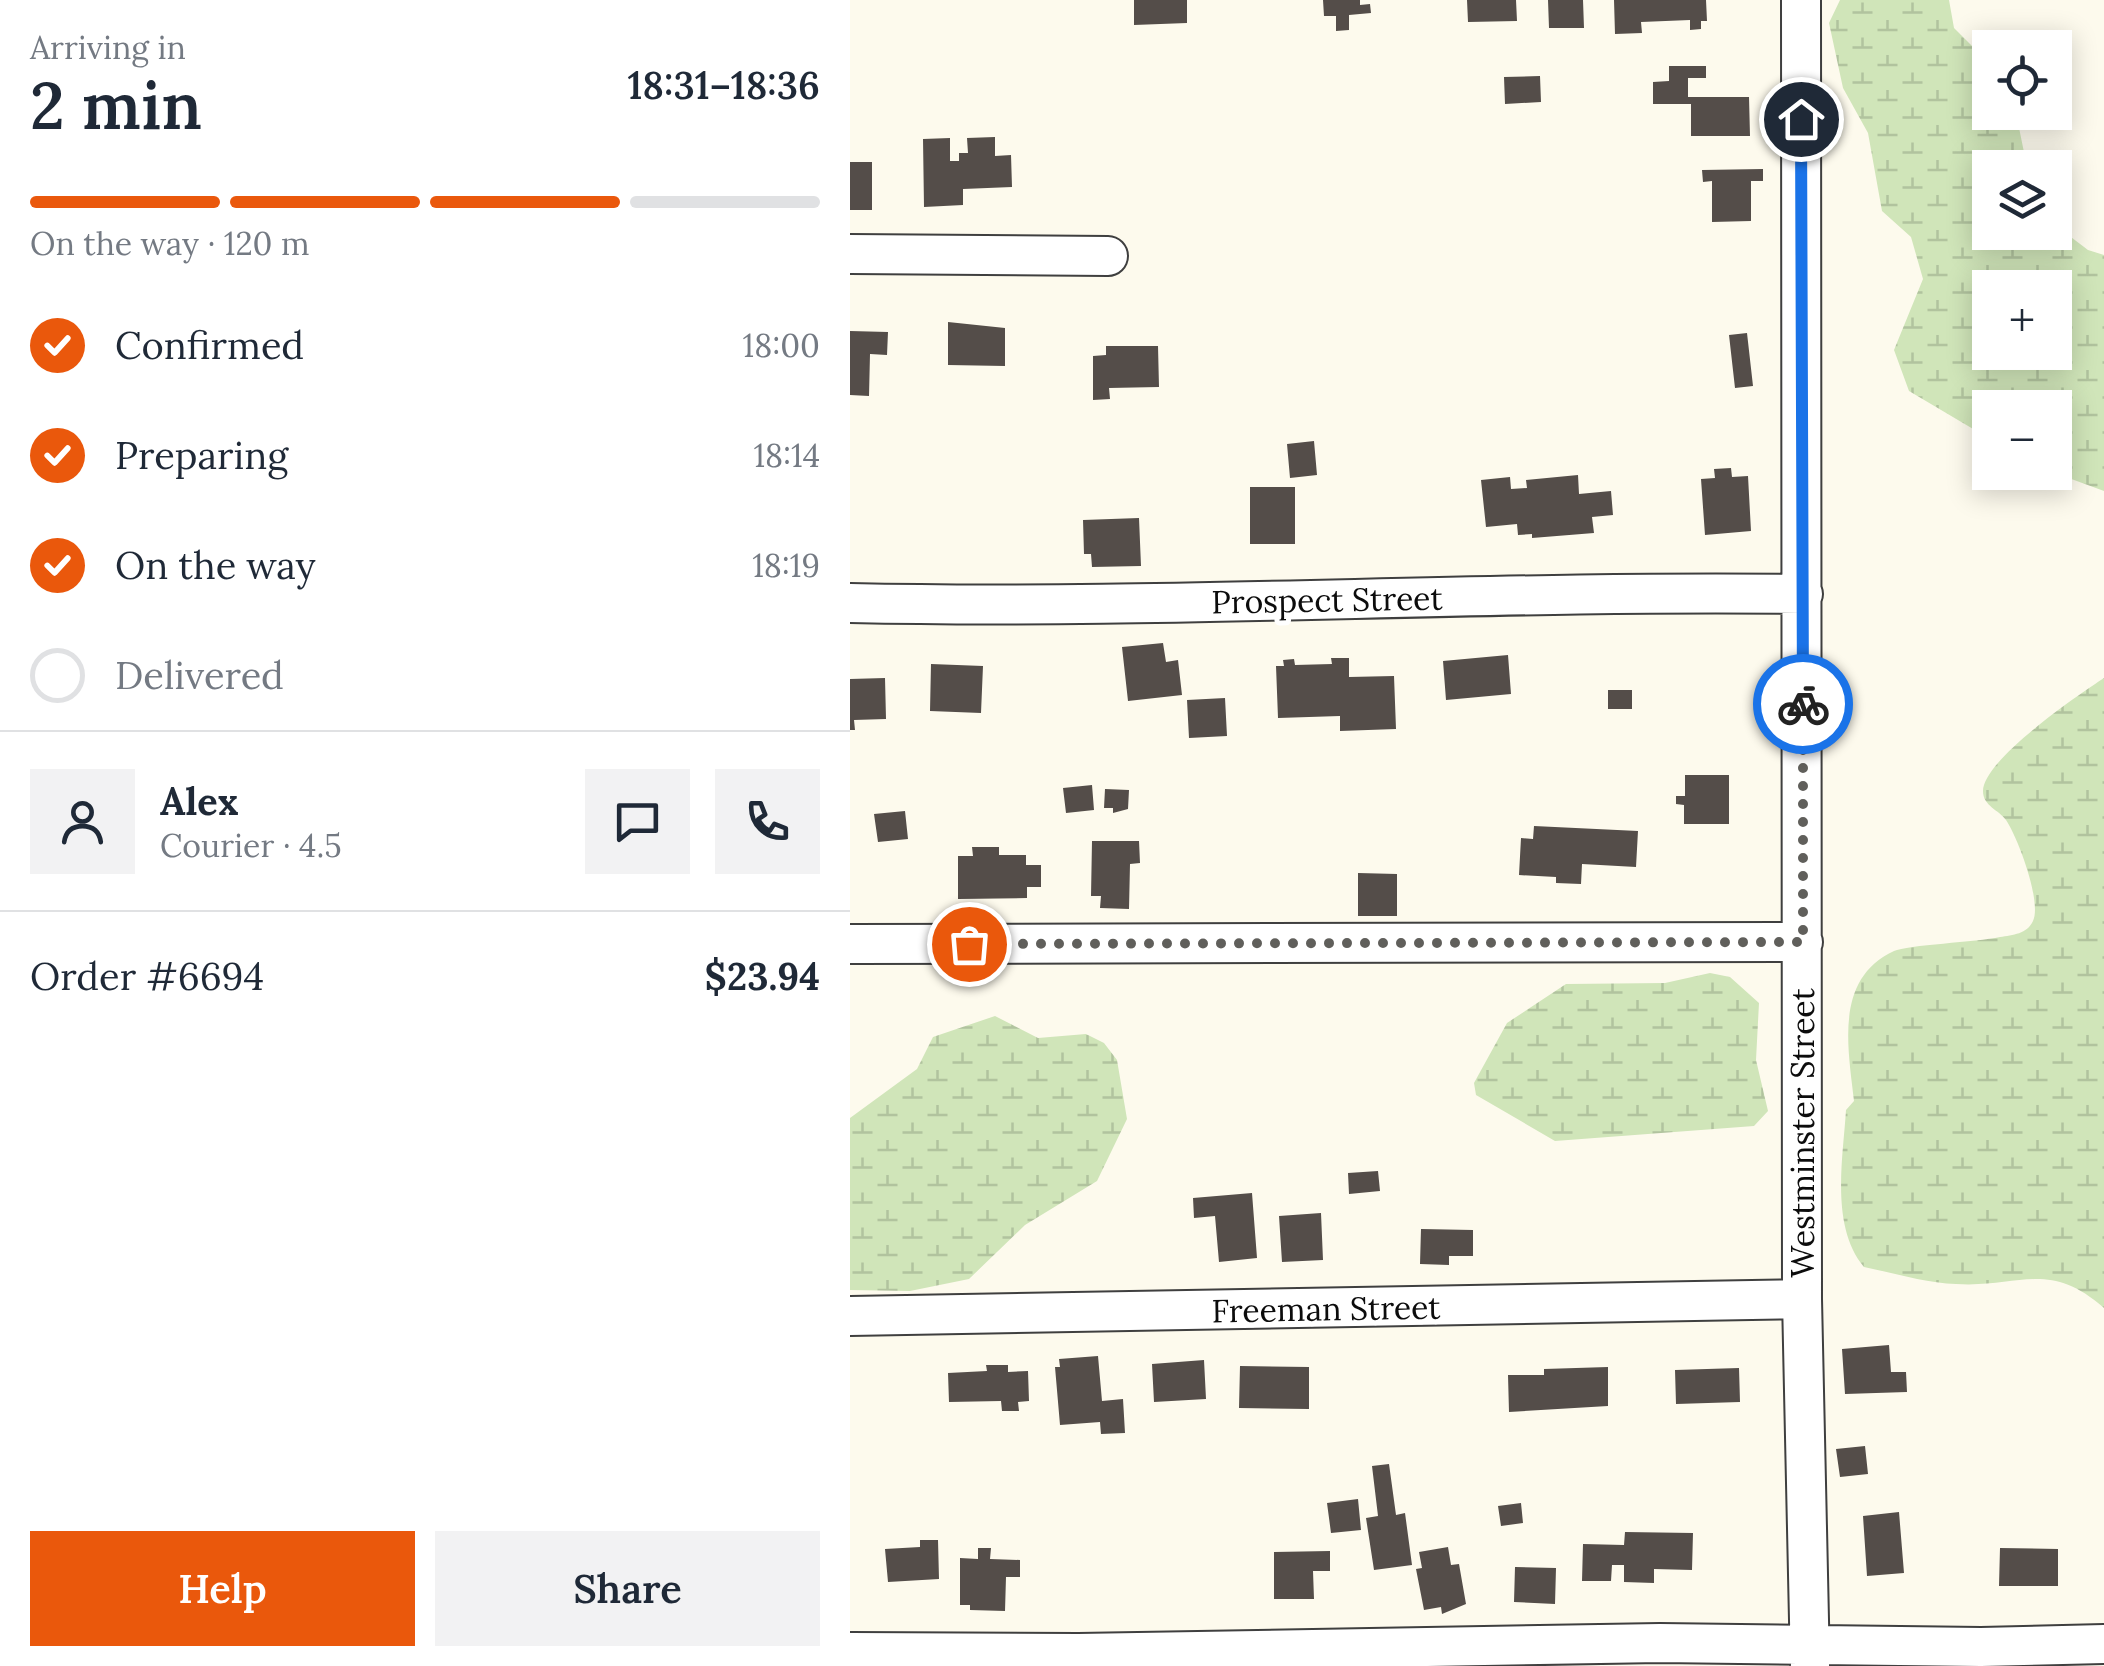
<!DOCTYPE html>
<meta charset="utf-8">
<style>
body{margin:0;font-family:Lora,serif;background:#f2f2f3;color:#1f2937;height:100vh;display:flex;flex-direction:column;font-size:38px;white-space:nowrap}
*{box-sizing:border-box;margin:0}
p{font-size:32px;color:#747a83}
.icon{flex:none;width:55px;height:55px;fill:none;stroke:currentColor;stroke-width:2;stroke-linecap:round;stroke-linejoin:round}
.map{position:relative;flex:1;overflow:hidden}
.panel{display:flex;flex-direction:column;background:#fff;width:850px}
.panel>*{flex:none}
.controls{position:absolute;left:1122px;top:30px;display:grid;gap:20px}
.controls a{display:grid;place-items:center;width:100px;height:100px;border-radius:0px;background:#fff;box-shadow:0 5px 25px #0003;font-size:50px}
.pin{position:absolute;display:grid;place-items:center;width:85px;height:85px;color:#fff;margin:-42px;border:5px solid #fff;border-radius:50%;box-shadow:0 2px 10px #0007}
.courier{position:absolute;display:grid;place-items:center;width:100px;height:100px;margin:-50px;border:8px solid #1a73e8;border-radius:50%;background:#fff;color:#222;box-shadow:0 2px 12px #0007}
.head em{font-style:normal;font-weight:600}
.head div{display:flex;flex-direction:column-reverse}
.head{display:flex;align-items:center;justify-content:space-between;height:170px;padding:0 30px}
h1{font-size:65px;font-weight:600;line-height:75px}
.bar{display:grid;grid-template-columns:repeat(4,1fr);gap:15px 10px;align-content:center;height:120px;padding:0 30px}
.bar i{height:12px;border-radius:8px;background:#e0e1e3}
.bar .active{background:#ea580c}
.bar p{grid-column:span 4}
.line{display:flex;align-items:center;gap:25px;padding:0 30px;border-top:2px solid #e0e1e3}
.line div{flex:1}
.round{display:grid;place-items:center;flex:none;width:105px;height:105px;border-radius:0px;background:#f2f2f3}
ol{padding:0 30px;list-style:none}
li{display:flex;align-items:center;gap:30px;height:110px}
li p{margin-inline-start:auto}
li .icon{padding:10px;border-radius:50%;background:#ea580c;color:#fff;stroke-width:4}
li:last-child{color:#747a83}
li i{width:55px;height:55px;border:5px solid #e0e1e3;border-radius:50%}
.button{display:flex;gap:20px;margin-top:auto;padding:20px 30px}
.button a{flex:1;height:115px;border-radius:0px;background:#ea580c;color:#fff;font-size:40px;font-weight:600;line-height:115px;text-align:center}
.button a+a{background:#f2f2f3;color:#1f2937}
main{display:flex;flex:1;min-height:0}
.map>svg:first-child{display:block}
.wetland{fill:url(#wetland-marsh);fill-rule:evenodd}
.building{fill:#544d49}
.lines{fill:none;stroke-linecap:round;stroke-linejoin:round}
.street-casing{stroke:#3f3f3f;stroke-width:42}
.street{stroke:#fff;stroke-width:38}
.done{stroke:#605f5b;stroke-width:10;stroke-dasharray:0 18}
.route{stroke:#1a73e8;stroke-width:12}
.labels{text-anchor:middle;dominant-baseline:central;stroke-width:10;stroke-linejoin:round;paint-order:stroke}
.street-label{font-size:32px;fill:#0c0c0c;stroke:#fff}
</style>
<main>
<section class="panel">
<div class="head"><div><h1>2 min</h1><p>Arriving in</p></div><em>18:31–18:36</em></div>
<div class="bar"><i class="active"></i><i class="active"></i><i class="active"></i><i></i><p>On the way · 120 m</p></div>
<ol>
<li><svg class="icon" aria-label="check" viewBox="0 0 24 24"><path d="M5 12l5 5 9-10"/></svg>Confirmed<p>18:00</p></li>
<li><svg class="icon" aria-label="check" viewBox="0 0 24 24"><path d="M5 12l5 5 9-10"/></svg>Preparing<p>18:14</p></li>
<li><svg class="icon" aria-label="check" viewBox="0 0 24 24"><path d="M5 12l5 5 9-10"/></svg>On the way<p>18:19</p></li>
<li><i></i>Delivered</li>
</ol>
<div class="line" style="height:180px"><a class="round"><svg class="icon" aria-label="person" viewBox="0 0 24 24"><circle cx="12" cy="8" r="4"/><path d="M4 21q1-7 8-7t8 7"/></svg></a><div><b>Alex</b><p>Courier · 4.5</p></div><a class="round"><svg class="icon" aria-label="chat" viewBox="0 0 24 24"><path d="M4 5h16v11H9l-5 4z"/></svg></a><a class="round"><svg class="icon" aria-label="phone" viewBox="0 0 24 24"><path d="M5 4h4l2 5-3 2q2 4 5 5l2-3 5 2v4C11 20 4 13 5 4z"/></svg></a></div>
<div class="line" style="height:130px"><div>Order #6694</div><b>$23.94</b></div>
<div class="button"><a>Help</a><a>Share</a></div>
</section>
<div class="map">
<svg width="1254" height="1666" viewBox="0 0 1254 1666">
<defs>
<pattern id="wetland-marsh" width="20" height="14" patternUnits="userSpaceOnUse" patternTransform="scale(2.5)"><rect width="20" height="14" fill="#d0e5b9"/><path d="M1 5h8M5 5V1M11 12h8M15 12V8" fill="none" stroke="#b1c39e"/></pattern>
</defs>
<rect width="100%" height="100%" fill="#fdfaed"/>
<path class="wetland" d="M990 0H1099L1104 28 1140 64V112L1166 113 1177 167 1140 168V232H1205V225L1238 250 1254 255V491L1205 473V408H1140V439L1059 391 1044 350 1073 279 1061 237 1032 211 1018 133 993 88 979 23ZM1140 288H1205V352H1140Z
M1254 678V1308C1198 1259 1170 1288 1106 1284 1076 1283 1044 1273 1014 1267 980 1226 993 1159 996 1110L1004 1101C998 1047 984 979 1044 951 1057 945 1127 942 1150 937 1163 935 1177 934 1183 921 1192 902 1168 838 1156 820 1149 810 1133 806 1133 791 1133 760 1228 695 1254 678Z
M860 973 880 977 909 1003 906 1060 918 1111 904 1126 705 1141 626 1095 624 1083 657 1023 716 984 815 983Z
M145 1016 188 1038 236 1034 254 1043 267 1060 277 1119 247 1181 175 1225 119 1279 60 1291 0 1290V1118L67 1069 83 1037Z"/>
<path class="building" d="M284 0H337V23L284 25Z
M473 0H510V5L520 4 521 13 499 15V30L486 31V16H474Z
M617 0H666L667 21 618 22Z
M698 0H733L734 28H699Z
M764 0H856L857 21H851V29L840 30V20L791 22 792 33 765 34Z
M819 66H856V78H838V97H899L900 136H841V104H803V82L819 81Z
M690 76 691 102 655 104 654 77Z
M145 137V156L161 155 162 187 113 189V205L74 207 73 139 100 138V161H109V153H118L117 138Z
M0 162H22V210H0Z
M913 169V181H901V221L862 222V181L853 182 852 170Z
M98 322 155 328V366L98 365Z
M0 331 38 332 37 355 20 354 19 396 0 395Z
M897 333 903 386 885 388 879 335Z
M256 346H308L309 387 259 388 260 399 243 400V356L256 355Z
M464 441 467 475 440 478 437 444Z
M881 468 882 477 898 476 901 531 855 535 851 479 865 478 864 469Z
M728 475 729 494 761 491 763 515 742 517 744 533 682 538V534L668 535 667 524 636 527 631 480 660 477 661 489 677 488 676 480Z
M400 487H445V544H400Z
M289 518 291 566 242 567 241 554H234L233 520Z
M313 643 316 662 328 660 332 695 278 701 272 647Z
M658 655 661 694 596 700 593 661Z
M481 658H499V677L544 676 546 729 490 731V716L428 718 426 666H434L433 660 444 659 445 665 482 664Z
M81 664 133 666 131 713 80 711Z
M35 678 36 719 4 720 5 730H0V679Z
M758 690H782V709H758Z
M375 698 377 736 339 738 337 700Z
M835 775H879V824H834V805L826 804V796H835Z
M242 785 244 810 216 813 213 788Z
M255 789 279 790 278 809 263 813V808H254Z
M55 811 58 839 28 842 24 814Z
M684 826 788 831 786 867 732 864 731 884 706 883V877L669 875 671 838 683 839Z
M242 841H289L290 863 280 864 279 909 250 908 251 896H241Z
M122 847H149V855H176V865H191V887H177V898L108 899V856H123Z
M508 873 547 874V916H508Z
M528 1171 530 1191 499 1194 498 1173Z
M402 1193 407 1258 369 1262 365 1216 344 1218 343 1198Z
M471 1213 473 1260 432 1262 429 1216Z
M571 1229 623 1230V1256H599V1265L570 1264Z
M1039 1345 1041 1372H1056L1057 1392 995 1394 992 1349Z
M248 1356 252 1401 273 1399 275 1433 251 1434 250 1422 210 1425 205 1367H210L209 1359Z
M354 1360 356 1399 304 1402 302 1364Z
M136 1365H158V1372L178 1371 179 1401 168 1402 169 1411H152L151 1401 99 1402 98 1373 137 1371Z
M390 1366 459 1367V1409L389 1408Z
M758 1367V1406L659 1412 658 1375H694V1369Z
M889 1368 890 1402 826 1404 825 1370Z
M1015 1446 1018 1474 990 1477 986 1449Z
M539 1464 546 1515 555 1513 562 1565 524 1570 516 1518 528 1516 522 1466Z
M508 1499 511 1530 481 1533 477 1503Z
M671 1503 673 1523 651 1526 648 1506Z
M1049 1512 1054 1573 1017 1576 1013 1516Z
M775 1532 843 1533 842 1570 804 1569V1583L774 1582V1565H762L761 1581H732L733 1544 774 1545Z
M70 1540H88L89 1579 38 1582 35 1549 70 1547Z
M598 1547 601 1565 609 1564 616 1604 592 1614 591 1607 574 1610 566 1569 572 1568 569 1552Z
M128 1548H141L140 1559 170 1560V1577H156L155 1611 120 1610V1605H110V1558L128 1559Z
M1150 1548 1208 1549V1586H1149Z
M480 1551V1571H463L464 1599H424V1552Z
M665 1567 706 1568 705 1604 664 1602Z"/>
<g class="lines">
<g class="street-casing">
<path id="street" d="M951 0 952 1299 960 1666
M0 254 258 256
M0 603C318 610 636 590 953 594
M0 944 953 942
M0 1316 952 1299
M0 1652 228 1653 810 1643 1131 1647 1254 1644"/>
</g>
<use href="#street" class="street"/>
</g>
<g class="lines">
<path class="done" d="M119 944 953 942V704"/>
<path class="route" d="M951 119 953 704"/>
</g>
<g class="labels">
<g class="street-label">
<text transform="translate(477 600) rotate(-1)">Prospect Street</text>
<text transform="translate(952 1133) rotate(-90)">Westminster Street</text>
<text transform="translate(476 1309) rotate(-1)">Freeman Street</text>
</g>
</g>
</svg>
<div class="controls">
<a><svg class="icon" aria-label="locate" viewBox="0 0 24 24"><circle cx="12" cy="12" r="6"/><path d="M12 2v4M12 18v4M2 12h4M18 12h4"/></svg></a>
<a><svg class="icon" aria-label="layers" viewBox="0 0 24 24"><path d="M12 4l9 5-9 5-9-5zM3 14l9 5 9-5"/></svg></a>
<a>+</a>
<a>−</a>
</div>
<div class="pin" style="left:119px;top:944px;background:#ea580c"><svg class="icon" aria-label="bag" viewBox="0 0 24 24"><path d="M5 8h14l-1 12H6zM9 8a3 3 0 0 1 6 0"/></svg></div>
<div class="pin" style="left:951px;top:119px;background:#1f2937"><svg class="icon" aria-label="home" viewBox="0 0 24 24"><path d="M3 11l9-7 9 7M6 9v11h12V9"/></svg></div>
<div class="courier" style="left:953px;top:704px"><svg class="icon" aria-label="bike" viewBox="0 0 24 24"><circle cx="6" cy="16" r="4"/><circle cx="18" cy="16" r="4"/><path d="M6 16l4-8h5l3 8M10 8l3 8H6M13 5h3"/></svg></div>
</div>
</main>
